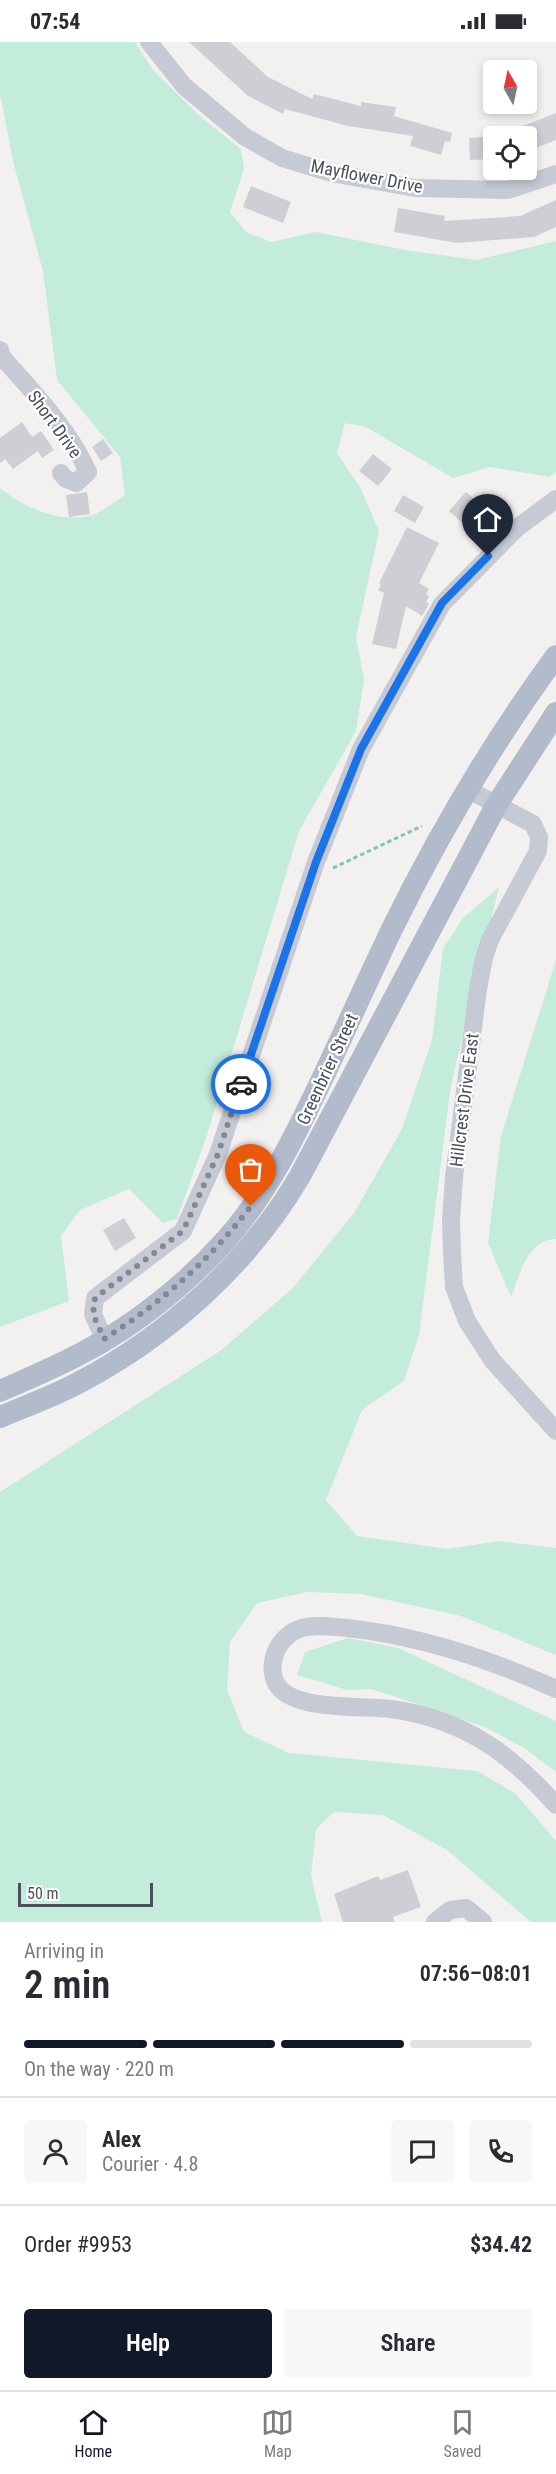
<!DOCTYPE html>
<meta charset="utf-8">
<style>
body{margin:0;font-family:"Roboto Condensed",sans-serif;background:#f7f7f7;color:#2b2b33;height:100vh;display:flex;flex-direction:column;font-size:22px;white-space:nowrap}
*{box-sizing:border-box;margin:0}
p{font-size:20px;color:#7c7c81}
.icon{flex:none;width:33px;height:33px;fill:none;stroke:currentColor;stroke-width:2;stroke-linecap:round;stroke-linejoin:round}
.map{position:relative;height:1880px;overflow:hidden}
.sheet{display:flex;flex-direction:column;background:#fff;flex:1}
.sheet>*{flex:none}
.needle{width:39px;rotate:351deg}
.tools{position:absolute;left:483px;top:18px;display:grid;gap:12px}
.tools a{display:grid;place-items:center;width:54px;height:54px;border-radius:6px;background:#fff;box-shadow:0 3px 9px #0003;font-size:30px}
.scale{position:absolute;left:18px;bottom:15px;width:135px;box-sizing:border-box;padding-left:6px;border:3px solid #4a505c;border-top:0;font-size:16px;line-height:21px;white-space:nowrap;color:#4a505c;-webkit-text-stroke:4px #fff;paint-order:stroke}
.pin{position:absolute;display:grid;place-items:center;width:51px;height:51px;color:#fff;margin:-62px -26px;border-radius:50% 50% 50% 0;rotate:-45deg;box-shadow:0 0 6px #0007}
.pin .icon{rotate:45deg}
.courier{position:absolute;display:grid;place-items:center;width:60px;height:60px;margin:-30px;border:4px solid #1a73e8;border-radius:50%;background:#fff;color:#222;box-shadow:0 2px 8px #0007}
.headline em{font-style:normal;font-weight:600}
.headline div{display:flex;flex-direction:column-reverse}
.headline{display:flex;align-items:center;justify-content:space-between;height:102px;padding:0 24px}
h1{font-size:39px;font-weight:600;line-height:45px}
.bar{display:grid;grid-template-columns:repeat(4,1fr);gap:9px 6px;align-content:center;height:72px;padding:0 24px}
.bar i{height:8px;border-radius:4px;background:#e1e1e2}
.bar .on{background:#111827}
.bar p{grid-column:span 4}
.line{display:flex;align-items:center;gap:15px;padding:0 24px;border-top:2px solid #e1e1e2}
.line div{flex:1}
.round{display:grid;place-items:center;flex:none;width:63px;height:63px;border-radius:6px;background:#f7f7f7}
.action{display:flex;gap:12px;margin-top:auto;padding:12px 24px}
.action a{flex:1;height:69px;border-radius:6px;background:#111827;color:#fff;font-size:24px;font-weight:600;line-height:69px;text-align:center}
.action a+a{background:#f7f7f7;color:#2b2b33}
.status{display:flex;justify-content:space-between;align-items:center;height:42px;padding:0 30px;background:#fff;direction:ltr}
.status svg{height:16px;fill:currentColor}
.tabs{display:flex;justify-content:space-around;align-items:center;height:84px;border-top:2px solid #e1e1e2;background:#fff;font-size:16px;color:#7c7c81}
.tabs a{display:grid;justify-items:center;gap:3px}
.tabs .on{color:#111827}
.map>svg:first-child{display:block}
.green{fill:#c3ecda}
.building{fill:#cecfd4}
.lines{fill:none;stroke-linecap:round;stroke-linejoin:round}
.path{stroke:#7ec7b1;stroke-width:3;stroke-dasharray:4.5 3;stroke-linecap:butt}
.minor{stroke:#c5cad4;stroke-width:18}
.major{stroke:#b2bbcc;stroke-width:22}
.done{stroke:#858890;stroke-width:6;stroke-dasharray:0 10.8}
.route{stroke:#1a73e8;stroke-width:8}
.labels{text-anchor:middle;dominant-baseline:central;stroke-width:4.5;stroke-linejoin:round;paint-order:stroke}
.street-label{font-size:18px;fill:#4a505c;stroke:#fff}
</style>
<div class="status"><b>07:54</b><svg viewBox="0 0 49 12"><path d="M0 12V9h3v3zM5 12V6h3v6zM10 12V3h3v9zM15 12V0h3v12zM26 1h20v11H26zM47 4h2v5h-2z"/></svg></div>
<div class="map">
<svg width="556" height="1880" viewBox="0 0 556 1880">
<rect width="100%" height="100%" fill="#f2f1f0"/>
<path class="green" d="M0 0H135L153 28 203 77 241 107 244 127 230 170 246 190 271 200 316 190 405 208 476 218 556 199V430L549 435 490 425 453 436 366 385 345 381 337 411 360 445 379 489 356 595 364 638 356 689 299 789 208 1090 177 1177 163 1181 129 1147 80 1168 61 1194 69 1259 0 1285V446C25 466 60 482 92 473 103 470 115 459 125 453L120 415 57 338 43 229 13 119 0 52Z
M499 845 451 1043 419 1293 404 1339 362 1368 326 1458 357 1494 448 1507 498 1499 556 1506V1613L461 1574 361 1552 307 1550 257 1561 230 1600 227 1647 244 1690 289 1711 477 1729 515 1751 556 1799V1880H531L447 1808 383 1773 334 1770 316 1787 311 1833 322 1880H0V1450L220 1309 292 1247 354 1171 402 1087 432 998 443 907 463 876Z
M556 918V1197C527 1197 519 1235 511 1255L488 1201 501 1094Z
M348 1596 398 1606 556 1679V1730L524 1706 485 1685 372 1647 347 1648 297 1633 305 1610Z"/>
<path class="building" d="M189 0H230L268 35 312 57 314 52 361 64V60L396 65 394 74 452 91 450 100 445 99 441 113 410 104 413 94 348 84 285 67 283 72 248 54Z
M556 71V98L526 110V94H498Z
M494 94V117L470 118 469 96Z
M251 144 291 160 283 181 243 165Z
M556 158V185L534 195 457 201 394 190 398 166 445 174 444 179 520 174Z
M22 380 32 395 41 389 54 408 42 416 38 409 13 427 5 417 0 421V396Z
M103 397 113 411 101 419 92 405Z
M373 412 392 427 378 444 359 429Z
M87 450 90 472 69 475 66 453Z
M466 450 482 464 465 483 449 469Z
M403 453 424 465 415 481 394 469Z
M407 485 439 501 419 541 429 547 426 552 429 554 426 560 429 562 422 574 406 564 396 607 372 602 384 551 378 548 381 542 379 541Z
M124 1176 136 1196 115 1209 103 1188Z
M408 1828 421 1865 393 1875 395 1880H343L334 1852 378 1834 380 1838Z"/>
<g class="lines">
<path class="path" d="M333 826 422 784"/>
<path class="minor" d="M149 0 184 44 245 95 282 116 331 131 415 146 508 148 556 132
M0 308 2 315C33 350 69 387 88 430L76 441 66 437 61 431
M467 747 533 782 539 795 538 809 490 898 484 916 478 947 454 1135 451 1178 452 1210 454 1245 467 1279 492 1318 556 1389
M104 1297 93 1272 95 1256 183 1189 218 1112 316 820 361 707 442 562 517 486 556 457
M556 1647C490 1617 420 1594 347 1586 332 1585 317 1582 302 1586 291 1589 284 1596 278 1605 273 1615 271 1626 274 1636 283 1671 364 1663 391 1667 463 1677 509 1710 556 1763
M435 1880 450 1868 466 1866 483 1880"/>
<path class="major" d="M0 1349C27 1337 56 1325 82 1311 134 1284 185 1243 224 1200 268 1151 296 1092 324 1033 347 984 369 935 392 887 439 791 493 700 556 614
M0 1375C26 1364 54 1354 80 1340 169 1293 248 1222 300 1134L497 762 556 671"/>
</g>
<g class="lines">
<path class="done" d="M241 1042 218 1112 183 1189 95 1256 93 1272 104 1297C162 1260 210 1218 251 1164"/>
<path class="route" d="M241 1042 316 820 361 707 442 561 488 514"/>
</g>
<g class="labels">
<g class="street-label">
<text transform="translate(367 134) rotate(11)">Mayflower Drive</text>
<text transform="translate(55 382) rotate(54)">Short Drive</text>
<text transform="translate(327 1027) rotate(-65)">Greenbrier Street</text>
<text transform="translate(464 1058) rotate(-83)">Hillcrest Drive East</text>
</g>
</g>
</svg>
<div class="tools">
<a><svg class="needle" viewBox="-14 -14 28 28"><path d="M0-13l5 13h-10z" fill="#e53935"/><path d="M0 13l5-13h-10z" fill="#7c7c81"/></svg></a>
<a><svg class="icon" aria-label="locate" viewBox="0 0 24 24"><circle cx="12" cy="12" r="6"/><path d="M12 2v4M12 18v4M2 12h4M18 12h4"/></svg></a>
</div>
<div class="scale">50 m</div>
<div class="pin" style="left:251px;top:1164px;background:#ea580c"><svg class="icon" aria-label="bag" viewBox="0 0 24 24"><path d="M5 8h14l-1 12H6zM9 8a3 3 0 0 1 6 0"/></svg></div>
<div class="pin" style="left:488px;top:514px;background:#1f2937"><svg class="icon" aria-label="home" viewBox="0 0 24 24"><path d="M3 11l9-7 9 7M6 9v11h12V9"/></svg></div>
<div class="courier" style="left:241px;top:1042px"><svg class="icon" aria-label="car" viewBox="0 0 24 24"><path d="M5 17H2v-5l4-1 3-4h7l3 4 3 1v5h-3M9 17h6M6 11h13"/><circle cx="7" cy="17" r="2"/><circle cx="17" cy="17" r="2"/></svg></div>
</div>
<section class="sheet">
<div class="headline"><div><h1>2 min</h1><p>Arriving in</p></div><em>07:56–08:01</em></div>
<div class="bar"><i class="on"></i><i class="on"></i><i class="on"></i><i></i><p>On the way · 220 m</p></div>
<div class="line" style="height:108px"><a class="round"><svg class="icon" aria-label="person" viewBox="0 0 24 24"><circle cx="12" cy="8" r="4"/><path d="M4 21q1-7 8-7t8 7"/></svg></a><div><b>Alex</b><p>Courier · 4.8</p></div><a class="round"><svg class="icon" aria-label="chat" viewBox="0 0 24 24"><path d="M4 5h16v11H9l-5 4z"/></svg></a><a class="round"><svg class="icon" aria-label="phone" viewBox="0 0 24 24"><path d="M5 4h4l2 5-3 2q2 4 5 5l2-3 5 2v4C11 20 4 13 5 4z"/></svg></a></div>
<div class="line" style="height:78px"><div>Order #9953</div><b>$34.42</b></div>
<div class="action"><a>Help</a><a>Share</a></div>
</section>
<nav class="tabs">
<a class="on"><svg class="icon" aria-label="home" viewBox="0 0 24 24"><path d="M3 11l9-7 9 7M6 9v11h12V9"/></svg>Home</a>
<a><svg class="icon" aria-label="map" viewBox="0 0 24 24"><path d="M3 6l6-2 6 2 6-2v14l-6 2-6-2-6 2zM9 4v14M15 6v14"/></svg>Map</a>
<a><svg class="icon" aria-label="saved" viewBox="0 0 24 24"><path d="M7 4h10v16l-5-4-5 4z"/></svg>Saved</a>
</nav>
